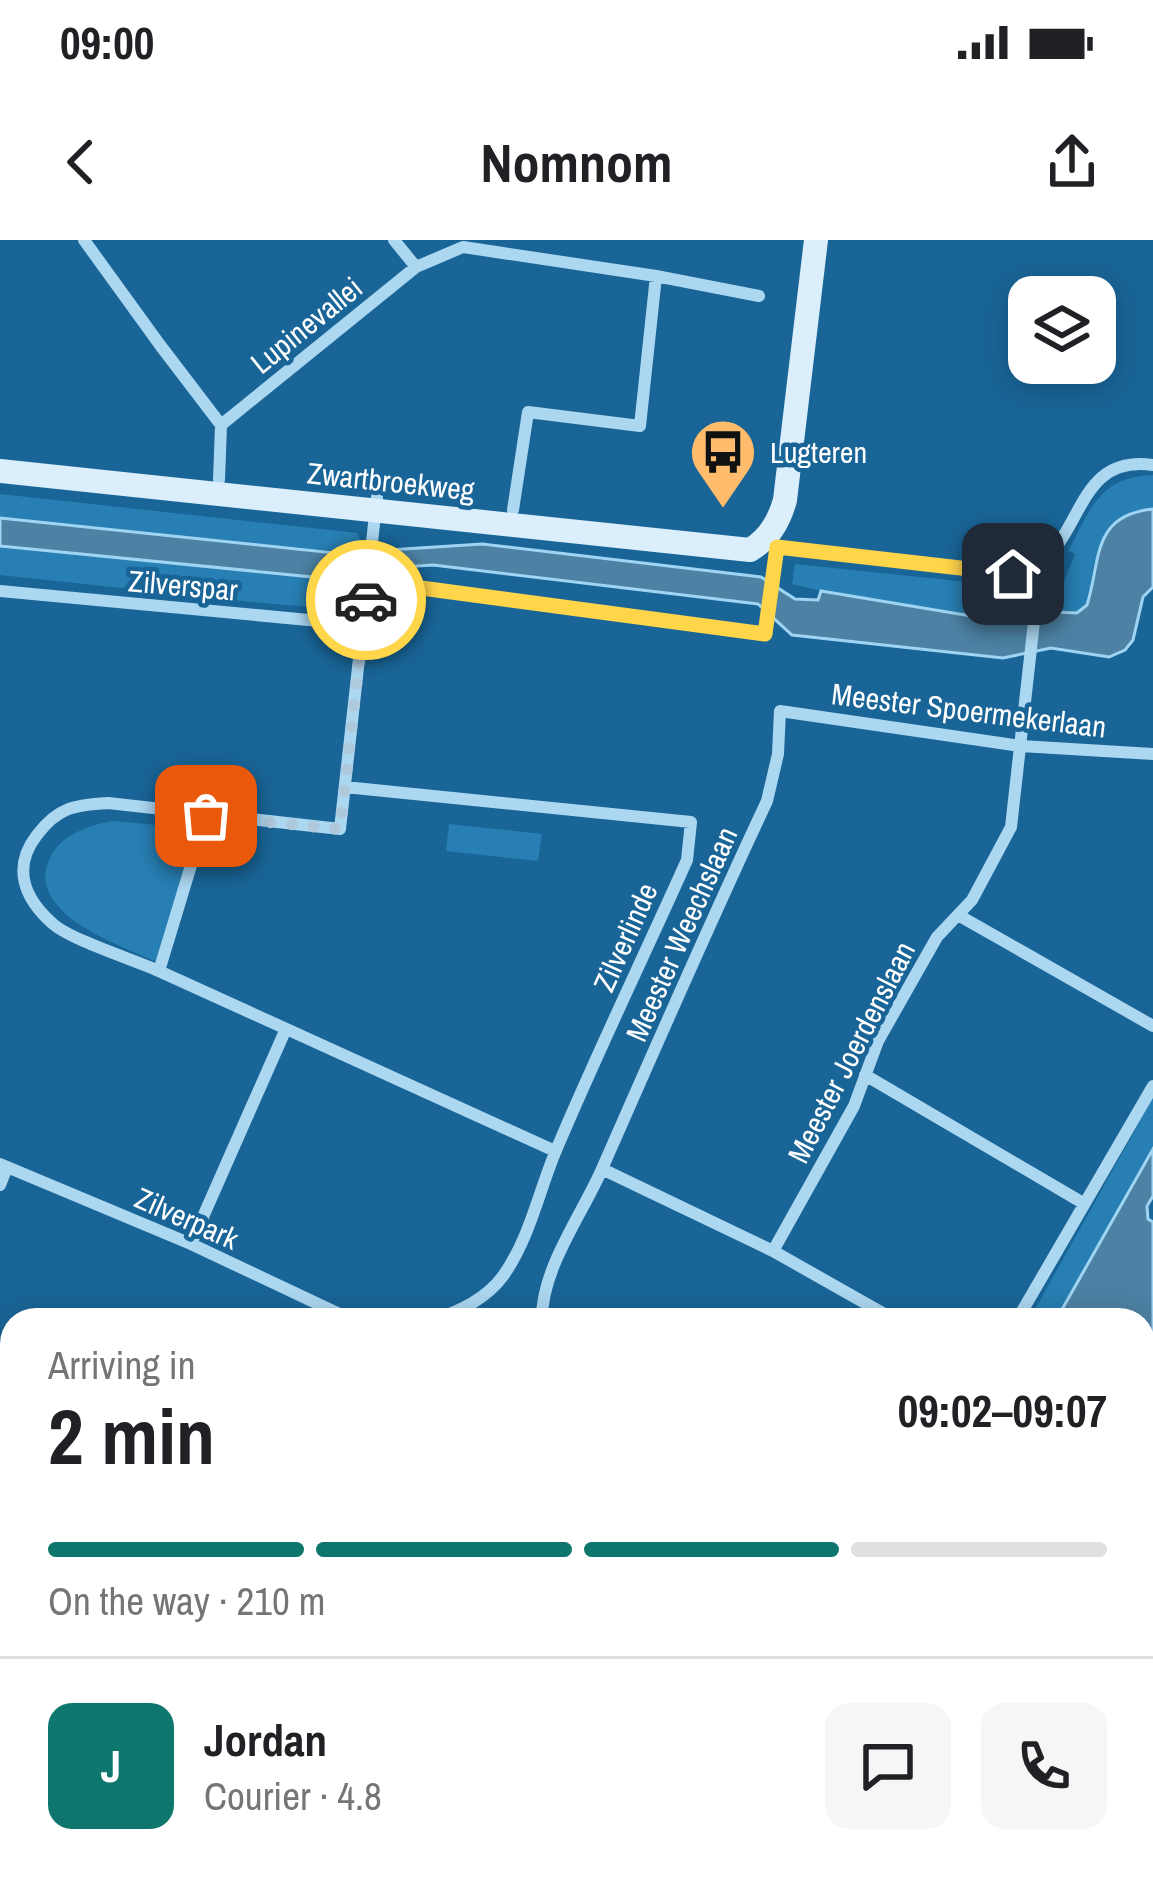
<!DOCTYPE html>
<meta charset="utf-8">
<style>
body{margin:0;font-family:"Archivo Narrow",sans-serif;background:#f6f6f6;color:#202124;height:100vh;display:flex;flex-direction:column;font-size:45px;white-space:nowrap}
*{box-sizing:border-box;margin:0}
p{font-size:39px;color:#757577}
.icon{flex:none;width:66px;height:66px;fill:none;stroke:currentColor;stroke-width:2;stroke-linecap:round;stroke-linejoin:round}
.map{position:relative;flex:1;overflow:hidden}
.sheet{position:absolute;left:0px;top:1068px;width:1155px;height:591px;display:flex;flex-direction:column;background:#fff;border-radius:36px 36px 0 0;box-shadow:0 6px 30px #0003}
.sheet>*{flex:none}
.buttons{position:absolute;left:1008px;top:36px;display:grid;gap:24px}
.buttons a{display:grid;place-items:center;width:108px;height:108px;border-radius:24px;background:#fff;box-shadow:0 6px 30px #0003;font-size:60px}
.pin{position:absolute;display:grid;place-items:center;width:102px;height:102px;color:#fff;margin:-51px;border-radius:24px;box-shadow:0 6px 18px #0006}
.courier{position:absolute;display:grid;place-items:center;width:120px;height:120px;margin:-60px;border:9px solid #ffd54a;border-radius:50%;background:#fff;color:#222;box-shadow:0 3px 15px #0007}
.headline em{font-style:normal;font-weight:700}
.headline div{display:flex;flex-direction:column-reverse}
.headline{display:flex;align-items:center;justify-content:space-between;height:204px;padding:0 48px}
h1{font-size:78px;font-weight:700;line-height:90px}
.bar{display:grid;grid-template-columns:repeat(4,1fr);gap:18px 12px;align-content:center;height:144px;padding:0 48px}
.bar i{height:15px;border-radius:9px;background:#e0e0e0}
.bar .active{background:#0f766e}
.bar p{grid-column:span 4}
.line{display:flex;align-items:center;gap:30px;padding:0 48px;border-top:3px solid #e0e0e0}
.line div{flex:1}
.round{display:grid;place-items:center;flex:none;width:126px;height:126px;border-radius:24px;background:#f6f6f6}
.status{display:flex;justify-content:space-between;align-items:center;height:84px;padding:0 60px;background:#fff;direction:ltr}
.status svg{height:33px;fill:currentColor}
header{display:flex;justify-content:space-between;align-items:center;height:156px;padding:0 48px;background:#fff;font-size:54px;font-weight:700}
.map>svg:first-child{display:block}
.green{fill:#287fb3}
.water{fill:#4d82a4;stroke:#9fd4f3;stroke-width:3}
.lines{fill:none;stroke-linecap:round;stroke-linejoin:round}
.street{stroke:#acd7f1;stroke-width:12}
.secondary{stroke:#daeefb;stroke-width:24}
.done{stroke:#aec9db;stroke-width:12;stroke-dasharray:0 21.6}
.route{stroke:#ffd54a;stroke-width:15}
.labels{text-anchor:middle;dominant-baseline:central;stroke-width:9;stroke-linejoin:round;paint-order:stroke}
.street-label{font-size:30px;fill:#fff;stroke:#196597}
.poi-label{font-size:30px;fill:#fff;stroke:#196597;text-anchor:start}
</style>
<div class="status"><b>09:00</b><svg viewBox="0 0 49 12"><path d="M0 12V9h3v3zM5 12V6h3v6zM10 12V3h3v9zM15 12V0h3v12zM26 1h20v11H26zM47 4h2v5h-2z"/></svg></div>
<header><svg class="icon" aria-label="back" viewBox="0 0 24 24"><path d="M15 5l-7 7 7 7"/></svg>Nomnom<svg class="icon" aria-label="share" viewBox="0 0 24 24"><path d="M12 15V3M7 8l5-5 5 5M5 13v7h14v-7"/></svg></header>
<div class="map">
<svg width="1153" height="1658" viewBox="0 0 1153 1658">
<rect width="100%" height="100%" fill="#196597"/>
<path class="green" d="M1153 235V269L1134 271 1094 324 1087 365 1077 373 1055 372 1056 361 1075 314 1068 311C1091 269 1099 237 1153 235Z
M0 254 357 293 366 312 357 370 273 364 0 335V306L332 339 335 314 0 278Z
M795 324 1015 347 1024 356 1025 373 1007 382 821 351 792 344Z
M113 581 200 589 161 724C123 706 23 675 50 618 61 594 90 585 113 581Z
M449 584 542 594 538 621 446 611Z
M1153 858V909L1056 1080H1029Z
M12 1520V1647H170L168 1658 0 1657V1523Z"/>
<path class="water" d="M1153 269V347L1143 357 1133 400 1125 410 1109 417 1051 408 1003 418 792 395 758 364 433 325 387 328 389 310 482 304 761 337 795 359 818 360 821 351 1007 382 1054 372 1077 373 1087 365C1101 321 1091 275 1153 269Z
M0 278 335 313 333 339 0 306Z
M1153 909V956L1147 966 1148 979 1153 982V1140L1143 1143V1080H1056Z"/>
<g class="lines">
<path class="street" d="M84 0 160 105 221 185
M394 0 416 27
M219 240 221 185 416 27 463 7 656 36 759 56
M377 257 340 589 108 563C75 565 58 567 37 595 12 627 24 658 52 683 70 700 135 720 161 732 292 791 423 852 555 911
M513 270 528 172 640 186 656 36
M776 305 783 308 1013 334C1025 330 1037 326 1047 317 1083 283 1083 215 1153 225
M369 341 765 395 777 307
M0 351 362 385
M345 547 691 582 687 620C644 716 598 811 557 908 539 950 530 998 503 1036 486 1059 460 1071 434 1080
M958 675 1153 786
M159 731 206 576
M865 835 1083 963
M0 924 191 1004 352 1080
M602 929 773 1011 895 1080
M0 945 7 927
M191 1004 285 791
M773 1011 854 866 878 801 937 697 972 660 1011 587 1037 355 1029 328
M542 1080C541 1029 582 975 602 929 656 806 710 682 767 561L778 514 780 471 1021 506 1153 514
M1017 1080 1153 846
M0 1158 12 1164
M1143 1211 1153 1212
M1143 1496 1153 1502
M774 1647 797 1658
M955 1647 974 1658
M364 1658 365 1647
M457 1658 458 1647
M557 1658 562 1647
M673 1658 684 1647"/>
<path class="secondary" d="M0 231 750 310C769 299 779 282 785 260L816 0"/>
</g>
<g class="lines">
<path class="done" d="M206 576 340 589 366 360"/>
<path class="route" d="M366 360 369 341 765 394 777 307 1013 334"/>
</g>
<defs>
<g id="bus-pin" transform="scale(3.45)"><path d="M0 17L-7.5 6A9.5 9.5 0 1 1 7.5 6Z" fill="#ffbc6c" stroke="#196597"/><path d="M-5-6H5V4H4V6H2V4H-2V6H-4V4H-5ZM-3.5-4V0h7V-4ZM-3.5 1.2v1.5H-2V1.2ZM2 1.2v1.5H3.5V1.2Z" fill="#111"/></g>
</defs>
<g fill-rule="evenodd">
<use href="#bus-pin" x="723" y="212"/>
</g>
<g class="labels">
<g class="street-label">
<text transform="translate(306 85) rotate(-39)">Lupinevallei</text>
<text transform="translate(391 241) rotate(6)">Zwartbroekweg</text>
<text transform="translate(183 345) rotate(5)">Zilverspar</text>
<text transform="translate(969 470) rotate(7)">Meester Spoermekerlaan</text>
<text transform="translate(681 694) rotate(-66)">Meester Weechslaan</text>
<text transform="translate(625 697) rotate(-66)">Zilverlinde</text>
<text transform="translate(851 812) rotate(-63)">Meester Joerdenslaan</text>
<text transform="translate(187 978) rotate(24)">Zilverpark</text>
</g>
<g class="poi-label">
<text x="770" y="212">Lugteren</text>
</g>
</g>
</svg>
<div class="buttons">
<a><svg class="icon" aria-label="layers" viewBox="0 0 24 24"><path d="M12 4l9 5-9 5-9-5zM3 14l9 5 9-5"/></svg></a>
</div>
<div class="pin" style="left:206px;top:576px;background:#ea580c"><svg class="icon" aria-label="bag" viewBox="0 0 24 24"><path d="M5 8h14l-1 12H6zM9 8a3 3 0 0 1 6 0"/></svg></div>
<div class="pin" style="left:1013px;top:334px;background:#1f2937"><svg class="icon" aria-label="home" viewBox="0 0 24 24"><path d="M3 11l9-7 9 7M6 9v11h12V9"/></svg></div>
<div class="courier" style="left:366px;top:360px"><svg class="icon" aria-label="car" viewBox="0 0 24 24"><path d="M5 17H2v-5l4-1 3-4h7l3 4 3 1v5h-3M9 17h6M6 11h13"/><circle cx="7" cy="17" r="2"/><circle cx="17" cy="17" r="2"/></svg></div>
<section class="sheet">
<div class="headline"><div><h1>2 min</h1><p>Arriving in</p></div><em>09:02–09:07</em></div>
<div class="bar"><i class="active"></i><i class="active"></i><i class="active"></i><i></i><p>On the way · 210 m</p></div>
<div class="line" style="height:216px"><b class="round" style="background:#0f766e;color:#fff">J</b><div><b>Jordan</b><p>Courier · 4.8</p></div><a class="round"><svg class="icon" aria-label="chat" viewBox="0 0 24 24"><path d="M4 5h16v11H9l-5 4z"/></svg></a><a class="round"><svg class="icon" aria-label="phone" viewBox="0 0 24 24"><path d="M5 4h4l2 5-3 2q2 4 5 5l2-3 5 2v4C11 20 4 13 5 4z"/></svg></a></div>
</section>
</div>
